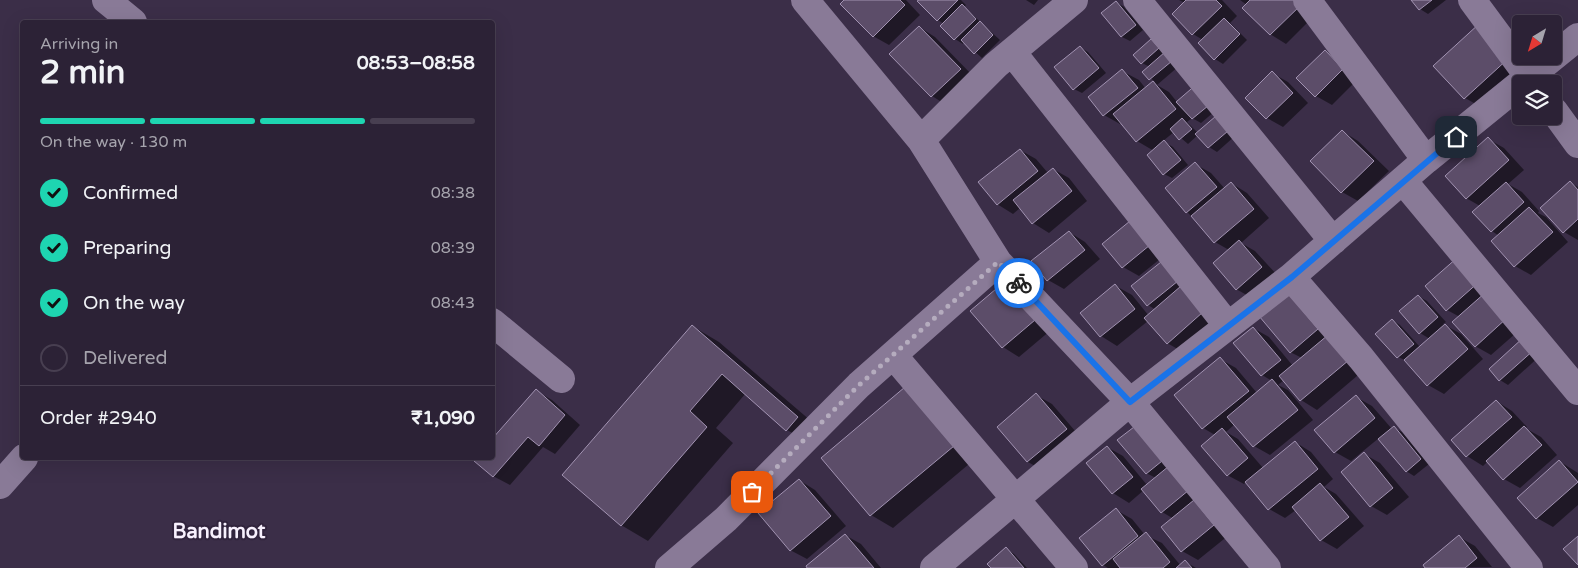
<!DOCTYPE html>
<meta charset="utf-8">
<style>
body{margin:0;font-family:"Varela Round",sans-serif;background:#342a3e;color:#f1f3f6;height:100vh;display:flex;flex-direction:column;font-size:19px;white-space:nowrap}
*{box-sizing:border-box;margin:0}
p{font-size:16px;color:#a6a4ad}
.icon{flex:none;width:28px;height:28px;fill:none;stroke:currentColor;stroke-width:2;stroke-linecap:round;stroke-linejoin:round}
.map{position:relative;flex:1;overflow:hidden}
.panel{position:absolute;left:20px;top:20px;width:475px;height:440px;display:flex;flex-direction:column;background:#2c2236;border-radius:5px;box-shadow:0 5px 20px #0002,0 0 0 1px #483f51}
.panel>*{flex:none}
.needle{width:32px;rotate:218deg}
.fabs{position:absolute;left:1512px;top:15px;display:grid;gap:10px}
.fabs a{display:grid;place-items:center;width:50px;height:50px;border-radius:5px;background:#2c2236;box-shadow:0 5px 20px #0002,0 0 0 1px #483f51;font-size:25px}
.pin{position:absolute;display:grid;place-items:center;width:42px;height:42px;color:#fff;margin:-21px;border-radius:10px;box-shadow:0 2px 8px #0006}
.courier{position:absolute;display:grid;place-items:center;width:50px;height:50px;margin:-25px;border:4px solid #1a73e8;border-radius:50%;background:#fff;color:#222;box-shadow:0 1px 6px #0007}
.head em{font-style:normal;font-weight:800}
.head div{display:flex;flex-direction:column-reverse}
.head{display:flex;align-items:center;justify-content:space-between;height:85px;padding:0 20px}
h1{font-size:32px;font-weight:800;line-height:38px}
.bar{display:grid;grid-template-columns:repeat(4,1fr);gap:8px 5px;align-content:center;height:60px;padding:0 20px}
.bar i{height:6px;border-radius:4px;background:#483f51}
.bar .active{background:#1ed5b1}
.bar p{grid-column:span 4}
.line{display:flex;align-items:center;gap:12px;padding:0 20px;border-top:1px solid #483f51}
.line div{flex:1}
ol{padding:0 20px;list-style:none}
li{display:flex;align-items:center;gap:15px;height:55px}
li p{margin-inline-start:auto}
li .icon{padding:5px;border-radius:50%;background:#1ed5b1;color:#111;stroke-width:4}
li:last-child{color:#a6a4ad}
li i{width:28px;height:28px;border:2px solid #483f51;border-radius:50%}
.map>svg:first-child{display:block}
.shadow{fill:#0007}
.building{fill:#5c4d69;stroke:#a293b2}
.lines{fill:none;stroke-linecap:round;stroke-linejoin:round}
.minor{stroke:#897a97;stroke-width:28}
.done{stroke:#b5acbe;stroke-width:5;stroke-dasharray:0 9}
.route{stroke:#1a73e8;stroke-width:6}
.labels{text-anchor:middle;dominant-baseline:central;stroke-width:4;stroke-linejoin:round;paint-order:stroke}
.district-label{font-size:20px;font-weight:bold;fill:#f7f0fd;stroke:#31243d}
</style>
<div class="map">
<svg width="1578" height="568" viewBox="0 0 1578 568">
<rect width="100%" height="100%" fill="#3b2e48"/>
<path class="shadow" d="M845 0H906L920 15 889 45 873 36Z
M921 0H961L966 5 964 7 1000 40 982 58 964 42 963 44 955 39 941 26 944 24 938 20Z
M1026 0H1038L1034 5Z
M1179 0H1222L1237 16 1230 23 1247 40 1223 64 1215 59 1203 40 1193 34 1174 14 1185 3Z
M1240 0H1306L1318 12 1286 44 1270 34 1247 5Z
M1413 0H1446L1428 14 1420 9Z
M1116 2 1124 7 1143 30 1130 41 1122 37 1103 13Z
M1480 25 1526 66 1481 107 1465 98Z
M919 27 935 37 976 79 948 106 932 96 891 54Z
M1151 40 1179 66 1157 85 1169 92 1177 102 1221 106 1201 123 1192 118 1187 122 1198 133 1216 118 1235 136 1217 152 1209 147 1198 135 1188 144 1174 132 1163 141 1173 147 1188 165 1172 178 1164 174 1154 151 1137 141 1122 123 1120 124 1104 115 1122 71 1139 80 1146 89 1155 82 1144 72 1150 67 1142 63Z
M1080 47 1088 52 1106 73 1082 93 1074 89Z
M1325 52 1341 61 1358 79 1332 105 1316 96Z
M1272 73 1288 82 1308 103 1283 127 1267 118 1247 98Z
M1342 131 1358 141 1389 171 1358 201 1342 192Z
M1488 139 1504 148 1524 170 1508 184 1522 192 1539 211 1538 213 1546 217 1568 242 1531 275 1515 266 1493 241 1499 236 1492 231 1474 212 1480 206 1466 198Z
M1020 150 1036 159 1048 173 1053 169 1069 178 1087 201 1049 233 1033 223 1020 208 1013 214 997 204Z
M1195 164 1211 173 1225 189 1231 183 1247 193 1269 218 1241 243 1255 251 1278 276 1252 298 1236 289 1229 250 1215 242 1166 189Z
M1571 183 1578 187V240L1564 232Z
M1069 232 1085 242 1100 259 1064 289 1048 280Z
M1146 232 1165 255 1139 276 1123 267Z
M1458 258 1523 327 1491 355 1475 346 1460 317 1447 310Z
M1169 268 1218 322 1183 352 1167 343 1148 321 1117 346 1101 336 1082 313 1116 286 1132 295 1149 316 1156 310 1148 305Z
M1003 284 1051 330 1019 357 1003 347 972 311Z
M1287 294 1364 370 1317 410 1301 400 1284 380 1278 385 1288 390 1313 420 1270 455 1254 446 1235 424 1226 432 1238 439 1263 468 1295 442 1311 452 1333 479 1324 487 1336 494 1364 526 1337 549 1321 540 1296 510 1285 518 1269 509 1246 482 1244 484 1227 475 1215 435 1203 428 1176 396 1220 359 1236 368 1257 393 1272 381 1262 375 1235 343 1253 328 1269 337 1293 366 1302 358 1290 352Z
M1418 296 1427 301 1446 322 1443 324 1461 334 1483 359 1444 394 1428 385 1407 361 1398 357 1392 320 1400 325 1420 347 1430 339 1420 333 1401 312Z
M692 326 719 342 825 433 814 445 787 430 746 393 716 428 733 443 648 541 621 525Z
M1524 339 1542 354 1508 385 1500 380Z
M536 391 552 400 580 425 555 454 543 447 510 485 493 476 476 461 479 458H492Z
M1036 395 1052 404 1082 439 1044 471 1028 462 999 427Z
M1356 397 1372 406 1392 429 1394 428 1402 432 1429 464 1414 476 1406 471 1379 438 1351 461 1335 452Z
M1496 401 1512 411 1527 427 1525 428 1541 437 1557 455 1520 488 1504 479 1488 461 1483 466 1467 456 1453 441Z
M927 402 975 459 893 528 871 515 823 458Z
M1134 428 1229 535 1198 560 1182 551 1174 519 1162 512 1144 490 1129 503 1113 493 1088 463 1107 447 1123 456 1147 485 1156 478 1146 473Z
M1364 454 1380 463 1409 497 1387 515 1371 506Z
M1559 461 1578 473V505L1553 527 1537 518Z
M799 480 815 490 846 526 807 559 790 550Z
M1116 510 1132 519 1145 535 1162 543 1181 566 1186 562 1196 568H1108L1103 565Z
M845 535 861 544 881 568H809Z
M1459 537 1475 546 1492 567 1426 568Z
M1006 549 1014 554 1027 568H993Z"/>
<path class="building" d="M844 0H900L905 5 873 37 840 4Z
M919 0H958L937 21 917 1Z
M1186 0H1216L1222 6 1192 35 1172 14Z
M1250 0H1301L1303 3 1270 35 1242 8Z
M1411 0H1432L1419 10Z
M1116 1 1136 25 1121 37 1101 13Z
M962 4 976 19 954 40 940 26Z
M1224 18 1240 34 1214 60 1198 43Z
M980 21 993 35 974 54 961 40Z
M1480 23 1510 57 1464 99 1433 66Z
M919 26 961 69 931 97 889 54Z
M1151 39 1159 48 1141 64 1133 55Z
M1080 46 1099 68 1073 90 1054 67Z
M1325 50 1343 69 1315 97 1296 78Z
M1165 52 1172 61 1149 80 1142 72Z
M1122 69 1138 88 1103 116 1088 97Z
M1272 71 1293 93 1266 119 1245 98Z
M1153 81 1176 109 1136 142 1113 114Z
M1198 83 1214 101 1192 119 1176 102Z
M1216 116 1228 131 1208 148 1195 134Z
M1182 118 1192 129 1179 140 1170 129Z
M1342 130 1374 161 1341 193 1310 161Z
M1488 137 1509 160 1466 199 1445 176Z
M1164 140 1181 160 1163 175 1147 155Z
M1020 149 1038 171 997 205 978 182Z
M1195 162 1217 187 1186 213 1165 188Z
M1053 168 1072 191 1032 224 1013 200Z
M1570 181 1578 190V219L1563 233 1540 208Z
M1231 182 1254 209 1214 243 1191 216Z
M1506 182 1524 202 1491 232 1472 212Z
M1529 207 1553 232 1514 267 1491 241Z
M1130 221 1150 245 1122 268 1102 244Z
M1069 231 1085 250 1047 281 1031 261Z
M1239 240 1262 267 1236 290 1213 263Z
M1458 257 1480 281 1446 311 1425 286Z
M1161 262 1178 281 1147 306 1131 286Z
M1003 283 1035 320 1002 348 970 311Z
M1115 284 1135 309 1100 337 1080 313Z
M1181 286 1203 312 1167 344 1144 318Z
M1287 292 1318 329 1290 353 1259 316Z
M1486 292 1508 317 1475 347 1452 322Z
M1418 295 1438 317 1419 334 1399 311Z
M1392 319 1414 344 1397 358 1375 334Z
M1445 324 1468 349 1427 386 1404 360Z
M692 325 798 417 786 431 722 374 690 411 707 427 621 526 562 475Z
M1253 327 1281 360 1261 376 1233 343Z
M1328 335 1349 360 1300 401 1279 376Z
M1524 337 1535 349 1499 381 1489 369Z
M1220 357 1249 391 1202 429 1174 395Z
M1272 379 1298 410 1253 447 1227 417Z
M905 387 954 446 870 516 821 458Z
M536 389 565 415 539 446 528 437 493 477 474 461 477 458H492V439Z
M1036 393 1067 429 1027 462 997 427Z
M1356 395 1375 418 1334 453 1314 430Z
M1496 400 1512 417 1466 457 1451 440Z
M1394 426 1421 459 1406 472 1378 439Z
M1524 426 1542 445 1503 480 1486 461Z
M1134 427 1162 461 1146 474 1117 440Z
M1222 428 1248 458 1227 476 1201 446Z
M1295 441 1318 469 1268 510 1245 482Z
M1107 446 1133 477 1112 494 1086 463Z
M1364 452 1393 488 1370 507 1341 472Z
M1559 460 1578 482 1536 519 1517 498Z
M1169 466 1189 490 1161 513 1141 489Z
M799 479 831 516 790 551 758 513Z
M1320 483 1349 517 1320 541 1292 507Z
M1194 500 1214 525 1181 552 1161 527Z
M1116 508 1138 536 1102 566 1079 538Z
M1146 532 1170 562 1163 568H1120L1113 559Z
M845 534 874 568H807L806 566Z
M1459 535 1477 558 1465 568H1425L1423 565Z
M1578 536V565L1563 549Z
M1006 547 1024 568H991L987 564Z
M1185 560 1192 568H1176Z"/>
<g class="lines">
<path class="minor" d="M106 0 133 22
M805 0 921 140 998 262 1130 402 1267 568
M1137 0 1333 241
M1307 0 1426 160
M1472 0 1534 84
M1012 52 1228 326
M1554 111 1578 144
M921 140 996 65 1074 0
M1404 182 1578 391
M1291 277 1361 358 1529 568
M492 322 561 379
M893 355 1074 568
M0 485 24 458
M669 568 726 519 859 385 998 262
M934 568 1130 402 1291 277 1426 160 1578 37"/>
</g>
<g class="lines">
<path class="done" d="M752 492 859 385 998 262 1019 283"/>
<path class="route" d="M1019 283 1130 402 1292 277 1456 137"/>
</g>
<g class="labels">
<g class="district-label">
<text x="219" y="532">Bandimot</text>
</g>
</g>
</svg>
<div class="fabs">
<a><svg class="needle" viewBox="-14 -14 28 28"><path d="M0-13l5 13h-10z" fill="#e53935"/><path d="M0 13l5-13h-10z" fill="#a6a4ad"/></svg></a>
<a><svg class="icon" aria-label="layers" viewBox="0 0 24 24"><path d="M12 4l9 5-9 5-9-5zM3 14l9 5 9-5"/></svg></a>
</div>
<div class="pin" style="left:752px;top:492px;background:#ea580c"><svg class="icon" aria-label="bag" viewBox="0 0 24 24"><path d="M5 8h14l-1 12H6zM9 8a3 3 0 0 1 6 0"/></svg></div>
<div class="pin" style="left:1456px;top:137px;background:#1f2937"><svg class="icon" aria-label="home" viewBox="0 0 24 24"><path d="M3 11l9-7 9 7M6 9v11h12V9"/></svg></div>
<div class="courier" style="left:1019px;top:283px"><svg class="icon" aria-label="bike" viewBox="0 0 24 24"><circle cx="6" cy="16" r="4"/><circle cx="18" cy="16" r="4"/><path d="M6 16l4-8h5l3 8M10 8l3 8H6M13 5h3"/></svg></div>
<section class="panel">
<div class="head"><div><h1>2 min</h1><p>Arriving in</p></div><em>08:53–08:58</em></div>
<div class="bar"><i class="active"></i><i class="active"></i><i class="active"></i><i></i><p>On the way · 130 m</p></div>
<ol>
<li><svg class="icon" aria-label="check" viewBox="0 0 24 24"><path d="M5 12l5 5 9-10"/></svg>Confirmed<p>08:38</p></li>
<li><svg class="icon" aria-label="check" viewBox="0 0 24 24"><path d="M5 12l5 5 9-10"/></svg>Preparing<p>08:39</p></li>
<li><svg class="icon" aria-label="check" viewBox="0 0 24 24"><path d="M5 12l5 5 9-10"/></svg>On the way<p>08:43</p></li>
<li><i></i>Delivered</li>
</ol>
<div class="line" style="height:65px"><div>Order #2940</div><b>₹1,090</b></div>
</section>
</div>
